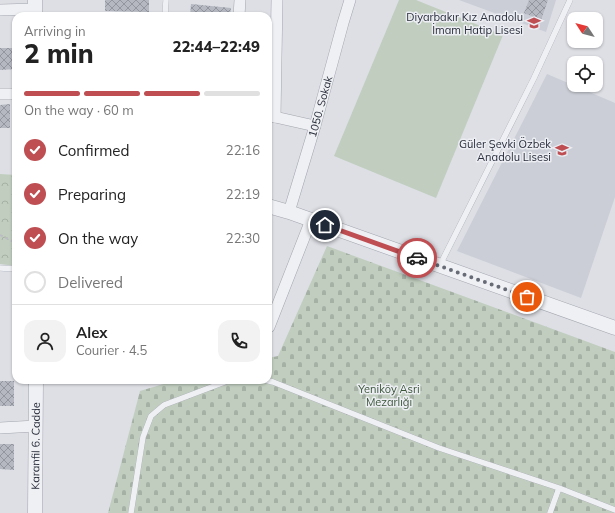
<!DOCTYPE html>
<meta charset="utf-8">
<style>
body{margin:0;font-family:Mulish,sans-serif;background:#f2f2f2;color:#222;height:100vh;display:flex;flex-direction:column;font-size:15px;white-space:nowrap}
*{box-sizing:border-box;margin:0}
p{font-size:13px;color:#767676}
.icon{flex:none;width:22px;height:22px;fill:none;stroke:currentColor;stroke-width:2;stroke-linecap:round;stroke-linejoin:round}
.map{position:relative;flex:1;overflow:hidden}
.sheet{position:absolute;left:12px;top:12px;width:260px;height:372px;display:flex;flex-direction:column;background:#fff;border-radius:12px;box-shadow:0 1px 3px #0004}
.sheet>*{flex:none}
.needle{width:26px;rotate:306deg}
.buttons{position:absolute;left:567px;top:12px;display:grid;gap:8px}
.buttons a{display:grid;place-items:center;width:36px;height:36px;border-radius:8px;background:#fff;box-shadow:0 1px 3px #0004;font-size:20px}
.pin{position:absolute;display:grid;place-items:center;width:34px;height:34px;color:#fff;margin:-17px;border:2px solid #fff;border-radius:50%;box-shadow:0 1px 4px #0007}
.courier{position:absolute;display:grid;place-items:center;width:40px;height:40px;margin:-20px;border:3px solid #be4e52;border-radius:50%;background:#fff;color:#222;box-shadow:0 1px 5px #0007}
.overview em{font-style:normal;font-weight:800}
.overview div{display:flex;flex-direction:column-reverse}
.overview{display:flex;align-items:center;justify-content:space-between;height:68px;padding:0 12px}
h1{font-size:26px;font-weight:800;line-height:30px}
.bar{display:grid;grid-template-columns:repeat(4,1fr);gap:6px 4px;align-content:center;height:48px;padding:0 12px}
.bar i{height:5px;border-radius:3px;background:#e0e0e0}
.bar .active{background:#be4e52}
.bar p{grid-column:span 4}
.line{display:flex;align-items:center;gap:10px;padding:0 12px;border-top:1px solid #e0e0e0}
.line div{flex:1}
.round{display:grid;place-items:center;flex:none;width:42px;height:42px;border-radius:12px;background:#f2f2f2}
ol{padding:0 12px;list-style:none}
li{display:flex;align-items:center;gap:12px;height:44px}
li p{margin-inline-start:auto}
li .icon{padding:4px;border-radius:50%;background:#be4e52;color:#fff;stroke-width:4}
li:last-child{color:#767676}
li i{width:22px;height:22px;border:2px solid #e0e0e0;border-radius:50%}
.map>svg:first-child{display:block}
.built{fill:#cbced6}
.green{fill:#c1cebf}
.forest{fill:url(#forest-crowns)}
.cemetery{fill:url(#cemetery-stones)}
.building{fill:url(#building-cross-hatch)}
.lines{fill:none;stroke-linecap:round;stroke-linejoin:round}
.service-casing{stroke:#a3a6ae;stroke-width:6}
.minor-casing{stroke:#a3a6ae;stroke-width:12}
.tertiary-casing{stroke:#a3a6ae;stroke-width:15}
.path{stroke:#bbbdc4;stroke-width:2;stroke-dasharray:3 3;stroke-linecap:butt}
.service{stroke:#eff0f4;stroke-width:5.5}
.minor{stroke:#eff0f4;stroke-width:11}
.tertiary{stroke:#eff0f4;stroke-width:14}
.done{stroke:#676b76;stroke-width:4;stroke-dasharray:0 7.2}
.route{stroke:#be4e52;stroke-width:5}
.labels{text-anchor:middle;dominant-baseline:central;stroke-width:3;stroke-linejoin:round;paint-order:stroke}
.poi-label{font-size:11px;fill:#282d3a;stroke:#eceef3;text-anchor:end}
.street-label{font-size:11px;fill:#282d3a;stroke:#eceef3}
.park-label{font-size:11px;fill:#395437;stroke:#eceef3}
</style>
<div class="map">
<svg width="615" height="513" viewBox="0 0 615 513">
<defs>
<pattern id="forest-crowns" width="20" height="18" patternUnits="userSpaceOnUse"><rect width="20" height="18" fill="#c1cebf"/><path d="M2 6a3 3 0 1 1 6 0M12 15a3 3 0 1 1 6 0" fill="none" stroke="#a6b1a5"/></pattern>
<pattern id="cemetery-stones" width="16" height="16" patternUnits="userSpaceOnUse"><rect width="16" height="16" fill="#c1cebf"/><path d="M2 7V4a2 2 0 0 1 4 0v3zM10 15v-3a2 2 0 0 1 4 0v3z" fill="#a6b1a5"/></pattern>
<pattern id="building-cross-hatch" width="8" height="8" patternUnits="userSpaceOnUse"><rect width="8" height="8" fill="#b5b8c1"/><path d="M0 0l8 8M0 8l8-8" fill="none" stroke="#93969e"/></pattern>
</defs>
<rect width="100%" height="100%" fill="#dddfe5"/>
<path class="built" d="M459 0H556L546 32Z
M547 74 615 103V197L581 298 457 251Z"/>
<path class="green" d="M399 0H416L503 35 436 198 334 156Z"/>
<path class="forest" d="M0 174 16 175V266L0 264Z"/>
<path class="cemetery" d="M327 246 615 352V513H108L140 391 177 380H268V358L278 356Z"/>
<path class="building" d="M105 0H149V12L105 11Z
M529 0H548L541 20 524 13Z
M191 4 231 8 230 16H190Z
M0 48H16V69L0 70Z
M10 104V128H0V105Z
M0 381H14V406H0Z
M0 444H14V470L0 469Z"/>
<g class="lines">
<g class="service-casing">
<path id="service" d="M165 16 166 0
M440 265 534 78 570 0
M0 268 16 269
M265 380 273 382 439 448 559 488 615 510
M131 513 143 437 151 416 164 405 230 380
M550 513 559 488"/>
</g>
<g class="minor-casing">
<g id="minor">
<path d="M0 10 35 9"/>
<path d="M239 16 240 0"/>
<path d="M0 94H16"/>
<path d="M269 116 275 117 315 126"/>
<path d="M275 117 277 0"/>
<path id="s1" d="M289 212 315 126 343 23 350 0"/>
<path d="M269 327 311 220"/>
<path d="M0 428 36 426"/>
</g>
</g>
<g class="tertiary-casing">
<g id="tertiary">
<path d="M35 16V0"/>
<path d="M268 206 289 212 615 328"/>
<path id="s2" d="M35 513 36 380"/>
</g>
</g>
<path class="path" d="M0 235 16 243"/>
<use href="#service" class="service"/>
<use href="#minor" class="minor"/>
<use href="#tertiary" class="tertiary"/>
</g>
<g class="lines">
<path class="done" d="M417 258 527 297"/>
<path class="route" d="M325 225 417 258"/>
</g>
<defs>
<g id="school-bare" transform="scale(1.08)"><path d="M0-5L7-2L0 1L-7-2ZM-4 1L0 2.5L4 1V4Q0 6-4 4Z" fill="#be4e52" stroke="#eceef3" stroke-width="2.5" paint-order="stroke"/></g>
</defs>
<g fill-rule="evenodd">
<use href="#school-bare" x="534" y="23"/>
<use href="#school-bare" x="562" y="150"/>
</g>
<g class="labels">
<g class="poi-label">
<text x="523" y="17">Diyarbakır Kız Anadolu<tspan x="523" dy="13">İmam Hatip Lisesi</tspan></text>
<text x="551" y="144">Güler Şevki Özbek<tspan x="551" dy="13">Anadolu Lisesi</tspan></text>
</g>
<g class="street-label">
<text stroke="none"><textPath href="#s1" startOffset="110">1050. Sokak</textPath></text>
<text stroke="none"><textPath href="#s2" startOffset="67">Karanfil 6. Cadde</textPath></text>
</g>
<g class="park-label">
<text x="389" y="389">Yeniköy Asri<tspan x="389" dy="13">Mezarlığı</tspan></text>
</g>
</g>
</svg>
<div class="buttons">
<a><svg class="needle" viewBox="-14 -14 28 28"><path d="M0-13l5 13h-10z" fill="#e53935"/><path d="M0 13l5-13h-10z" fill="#767676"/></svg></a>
<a><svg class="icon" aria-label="locate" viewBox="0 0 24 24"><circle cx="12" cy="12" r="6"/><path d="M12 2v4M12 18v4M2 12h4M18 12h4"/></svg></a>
</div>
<div class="pin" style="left:527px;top:297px;background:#ea580c"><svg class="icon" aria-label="bag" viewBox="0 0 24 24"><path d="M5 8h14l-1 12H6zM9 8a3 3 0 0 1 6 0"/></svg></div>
<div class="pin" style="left:325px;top:225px;background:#1f2937"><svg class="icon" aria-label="home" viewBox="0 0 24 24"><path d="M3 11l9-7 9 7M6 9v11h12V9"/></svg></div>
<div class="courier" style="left:417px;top:258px"><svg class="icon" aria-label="car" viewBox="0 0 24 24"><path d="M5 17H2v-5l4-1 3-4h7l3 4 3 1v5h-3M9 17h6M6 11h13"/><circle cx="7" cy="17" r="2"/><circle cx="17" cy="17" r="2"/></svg></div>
<section class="sheet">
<div class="overview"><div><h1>2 min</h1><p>Arriving in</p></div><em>22:44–22:49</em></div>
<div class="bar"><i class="active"></i><i class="active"></i><i class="active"></i><i></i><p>On the way · 60 m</p></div>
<ol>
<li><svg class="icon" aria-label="check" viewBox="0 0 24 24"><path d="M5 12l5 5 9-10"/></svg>Confirmed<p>22:16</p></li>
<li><svg class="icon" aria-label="check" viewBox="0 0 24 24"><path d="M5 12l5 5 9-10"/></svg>Preparing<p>22:19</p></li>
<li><svg class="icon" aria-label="check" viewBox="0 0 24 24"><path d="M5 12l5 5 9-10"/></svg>On the way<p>22:30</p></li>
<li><i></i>Delivered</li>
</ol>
<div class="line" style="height:72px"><a class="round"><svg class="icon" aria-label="person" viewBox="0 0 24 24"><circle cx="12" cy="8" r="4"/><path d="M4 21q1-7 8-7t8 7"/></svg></a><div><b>Alex</b><p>Courier · 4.5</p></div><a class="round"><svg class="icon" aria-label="phone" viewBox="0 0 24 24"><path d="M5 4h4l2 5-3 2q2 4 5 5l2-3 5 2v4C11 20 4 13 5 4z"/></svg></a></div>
</section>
</div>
